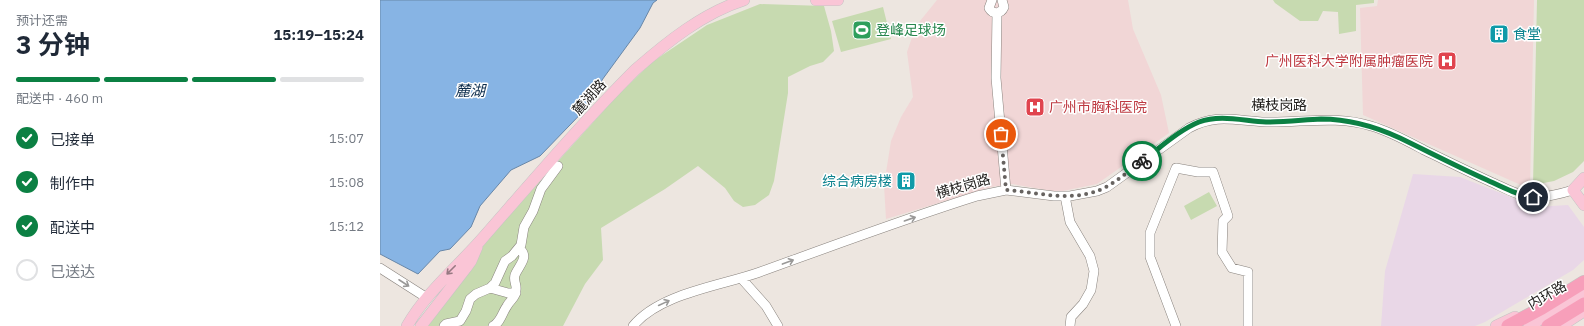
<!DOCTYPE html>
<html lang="zh">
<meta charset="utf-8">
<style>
body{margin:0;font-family:"IBM Plex Sans","Noto Sans SC",sans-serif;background:#f6f6f7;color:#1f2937;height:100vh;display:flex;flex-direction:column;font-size:15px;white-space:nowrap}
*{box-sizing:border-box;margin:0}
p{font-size:13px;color:#747a83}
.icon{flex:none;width:22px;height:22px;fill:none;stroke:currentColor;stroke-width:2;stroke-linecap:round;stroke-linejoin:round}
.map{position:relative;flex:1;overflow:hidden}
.sheet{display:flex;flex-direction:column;background:#fff;width:380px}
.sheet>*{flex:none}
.pin{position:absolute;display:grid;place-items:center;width:34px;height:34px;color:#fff;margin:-17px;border:2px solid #fff;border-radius:50%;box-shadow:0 1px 4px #0007}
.courier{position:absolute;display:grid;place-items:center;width:40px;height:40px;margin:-20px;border:3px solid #0b8043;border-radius:50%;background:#fff;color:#222;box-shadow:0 1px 5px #0007}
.summary em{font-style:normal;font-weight:700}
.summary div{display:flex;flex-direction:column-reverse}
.summary{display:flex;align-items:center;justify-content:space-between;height:68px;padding:0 16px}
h1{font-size:26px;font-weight:700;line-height:30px}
.bar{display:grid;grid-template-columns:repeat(4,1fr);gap:6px 4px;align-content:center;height:48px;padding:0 16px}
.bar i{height:5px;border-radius:3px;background:#e0e1e3}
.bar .selected{background:#0b8043}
.bar p{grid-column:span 4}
ol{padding:0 16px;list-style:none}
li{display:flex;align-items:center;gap:12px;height:44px}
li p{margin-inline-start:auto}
li .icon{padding:4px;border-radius:50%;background:#0b8043;color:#fff;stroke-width:4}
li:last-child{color:#747a83}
li i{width:22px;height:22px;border:2px solid #e0e1e3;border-radius:50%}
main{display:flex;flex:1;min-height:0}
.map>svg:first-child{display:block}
.commercial{fill:#e9d7e7}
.medical{fill:#f1d6d6}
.green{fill:#c7dab0}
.water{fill:#87b4e4;stroke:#6887a8}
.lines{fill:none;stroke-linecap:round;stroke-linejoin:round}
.minor-casing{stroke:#89837e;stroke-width:10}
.major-casing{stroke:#c5c4c4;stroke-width:12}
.highway-casing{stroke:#c5c4c4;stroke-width:14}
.minor{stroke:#fff;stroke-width:9}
.major{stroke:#fac5d6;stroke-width:11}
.highway{stroke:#f79fba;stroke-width:13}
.oneway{stroke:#9a9998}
.oneway2{stroke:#977982}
.done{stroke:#676360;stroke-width:4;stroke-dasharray:0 7.2}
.route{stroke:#0b8043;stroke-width:5}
.labels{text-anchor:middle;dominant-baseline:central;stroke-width:3;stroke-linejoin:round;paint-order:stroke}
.leisure-label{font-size:14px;fill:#27864d;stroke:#fff;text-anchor:start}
.culture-label{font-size:14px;fill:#0d838f;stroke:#fff;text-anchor:start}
.health-label{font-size:14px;fill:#be3a42;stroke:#fff;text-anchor:end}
.street-label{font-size:14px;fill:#1f1d1b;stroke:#fff}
.water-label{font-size:15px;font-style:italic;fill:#0d2d4d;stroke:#fff}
</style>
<main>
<section class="sheet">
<div class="summary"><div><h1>3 分钟</h1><p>预计还需</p></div><em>15:19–15:24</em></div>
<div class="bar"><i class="selected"></i><i class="selected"></i><i class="selected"></i><i></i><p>配送中 · 460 m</p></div>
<ol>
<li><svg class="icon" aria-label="check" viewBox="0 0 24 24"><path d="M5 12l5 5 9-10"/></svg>已接单<p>15:07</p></li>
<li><svg class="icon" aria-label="check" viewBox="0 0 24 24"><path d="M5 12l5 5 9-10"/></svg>制作中<p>15:08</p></li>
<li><svg class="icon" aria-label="check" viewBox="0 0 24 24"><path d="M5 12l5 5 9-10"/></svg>配送中<p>15:12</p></li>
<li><i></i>已送达</li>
</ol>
</section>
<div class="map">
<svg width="1204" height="326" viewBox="0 0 1204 326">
<rect width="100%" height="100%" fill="#ede6e0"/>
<path class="commercial" d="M1033 174 1080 177 1156 207 1188 205 1204 227V260L1193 270 1105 322 1095 326H1001L1005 271Z"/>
<path class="medical" d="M557 0H748L753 29 781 95 789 133 717 184 678 192 632 184 611 187 506 219 504 185 511 141 521 117 533 97 527 52 536 26Z
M998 0H1154L1150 189 983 115 980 8 997 6Z"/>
<path class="green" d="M893 0H994V3L976 5V31L959 34 958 12 943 11 938 21H920L895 3Z
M1157 0H1204V161L1193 172 1174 181 1153 185Z
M380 4 444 6 451 31 454 51 443 62 430 66 408 77V93L394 181 389 195 375 205 363 207 354 201 345 188 318 166 285 189 221 228 223 260 205 284 183 326H44L50 309 115 231 236 97 272 62 327 25Z
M503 7 511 39 461 52 452 21Z
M829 192 837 206 811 220 804 206Z"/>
<path class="water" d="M0 0H277L273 3 260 28 222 80 217 97 160 156 131 170 100 206 91 227 70 249 60 251 38 274 0 254Z"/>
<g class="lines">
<g class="minor-casing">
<path id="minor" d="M612 0 609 8C613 15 621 14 624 7L622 0
M617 13 616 78 626 190
M685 196 690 222 710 256 714 271 711 290 703 304 691 317 690 326
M0 268 47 298
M361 278 386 306 398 326
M110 288 128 293H136
M64 326 66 324 80 321 86 311 90 299 96 294 110 288 115 283 125 261 132 256 141 245 144 227 153 211 161 189 178 166
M113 326C121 322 122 313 127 306 130 300 136 298 136 290 137 285 133 280 135 275 139 265 150 257 139 248
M253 326C280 293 341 286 380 272 452 246 524 219 597 196L626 190 674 196H690L717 191 727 187 809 128C837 113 856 121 886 122 921 123 956 115 991 126 1009 131 1027 141 1044 150 1065 160 1087 171 1109 181 1123 187 1137 196 1152 197 1166 198 1180 194 1193 190
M796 326 770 257V233L796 168 818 172H833L848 216 843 221 842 252 852 268 868 272V326"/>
</g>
<g class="major-casing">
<path id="major" d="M436 0H458
M1193 190 1204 205
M1193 190 1204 178
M27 326C46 293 75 269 100 241 151 183 201 124 255 70 287 42 323 13 364 0
M41 326 86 268 91 261 97 247
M1116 326 1135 317
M1149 326 1204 293
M1181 326 1204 311"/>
</g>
<g class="highway-casing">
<path id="highway" d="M1128 326 1162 308 1204 282
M1168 326 1204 304"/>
</g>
<use href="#minor" class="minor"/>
<use href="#major" class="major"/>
<use href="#highway" class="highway"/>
</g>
<defs><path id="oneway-shaft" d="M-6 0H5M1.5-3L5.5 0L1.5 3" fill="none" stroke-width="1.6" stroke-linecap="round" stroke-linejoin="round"/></defs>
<g class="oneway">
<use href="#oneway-shaft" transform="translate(530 219) rotate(-19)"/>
<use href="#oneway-shaft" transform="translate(408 262) rotate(-20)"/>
<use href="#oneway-shaft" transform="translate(24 283) rotate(33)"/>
<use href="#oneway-shaft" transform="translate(284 303) rotate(-25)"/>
</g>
<use class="oneway2" href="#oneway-shaft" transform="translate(71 270) rotate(135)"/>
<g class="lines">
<path class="done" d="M621 134 626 190C659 192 694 204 726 187 739 180 750 170 762 161"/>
<path class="route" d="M762 161C780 148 799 130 819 122 840 114 864 121 886 122 904 122 922 120 941 119 969 119 994 126 1020 138 1049 152 1078 167 1107 180 1122 187 1137 195 1153 197"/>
</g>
<defs>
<g id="stadium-square" transform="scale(1)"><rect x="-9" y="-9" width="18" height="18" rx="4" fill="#2e9e5b" stroke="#fff"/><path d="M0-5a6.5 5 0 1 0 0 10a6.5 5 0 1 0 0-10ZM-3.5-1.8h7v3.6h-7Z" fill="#fff"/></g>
<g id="building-square" transform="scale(1)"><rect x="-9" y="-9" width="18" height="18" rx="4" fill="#0f9aa8" stroke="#fff"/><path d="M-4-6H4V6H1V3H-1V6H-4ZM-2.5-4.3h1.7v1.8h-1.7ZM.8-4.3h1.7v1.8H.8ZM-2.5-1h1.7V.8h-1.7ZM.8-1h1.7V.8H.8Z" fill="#fff"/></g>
<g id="hospital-square" transform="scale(1)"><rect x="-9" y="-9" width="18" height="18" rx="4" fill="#e0444e" stroke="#fff"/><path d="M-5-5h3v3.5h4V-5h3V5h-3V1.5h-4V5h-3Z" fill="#fff"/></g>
</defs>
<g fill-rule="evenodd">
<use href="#stadium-square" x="482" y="30"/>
<use href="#building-square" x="1119" y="34"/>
<use href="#hospital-square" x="1067" y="61"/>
<use href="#hospital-square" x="655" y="107"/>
<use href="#building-square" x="526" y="181"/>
</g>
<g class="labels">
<g class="leisure-label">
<text x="496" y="30">登峰足球场</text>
</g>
<g class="culture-label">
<text x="1133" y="34">食堂</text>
<text x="512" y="181" text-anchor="end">综合病房楼</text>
</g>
<g class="health-label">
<text x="1053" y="61">广州医科大学附属肿瘤医院</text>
<text x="669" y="107" text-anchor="start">广州市胸科医院</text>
</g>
<g class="street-label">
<text transform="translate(209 97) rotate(-48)">麓湖路</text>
<text x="899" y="105">横枝岗路</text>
<text transform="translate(583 186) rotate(-16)">横枝岗路</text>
<text transform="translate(1167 295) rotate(-30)">内环路</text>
</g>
<g class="water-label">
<text x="90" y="90">麓湖</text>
</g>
</g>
</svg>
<div class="pin" style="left:621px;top:134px;background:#ea580c"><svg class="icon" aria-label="bag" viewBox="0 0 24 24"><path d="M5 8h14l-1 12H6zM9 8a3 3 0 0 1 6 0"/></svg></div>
<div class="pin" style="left:1153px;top:197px;background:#1f2937"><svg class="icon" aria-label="home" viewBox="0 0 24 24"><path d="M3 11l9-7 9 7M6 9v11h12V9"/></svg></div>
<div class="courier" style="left:762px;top:161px"><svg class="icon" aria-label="bike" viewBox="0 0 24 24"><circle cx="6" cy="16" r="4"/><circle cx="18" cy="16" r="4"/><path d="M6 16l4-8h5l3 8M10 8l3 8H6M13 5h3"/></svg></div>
</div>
</main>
